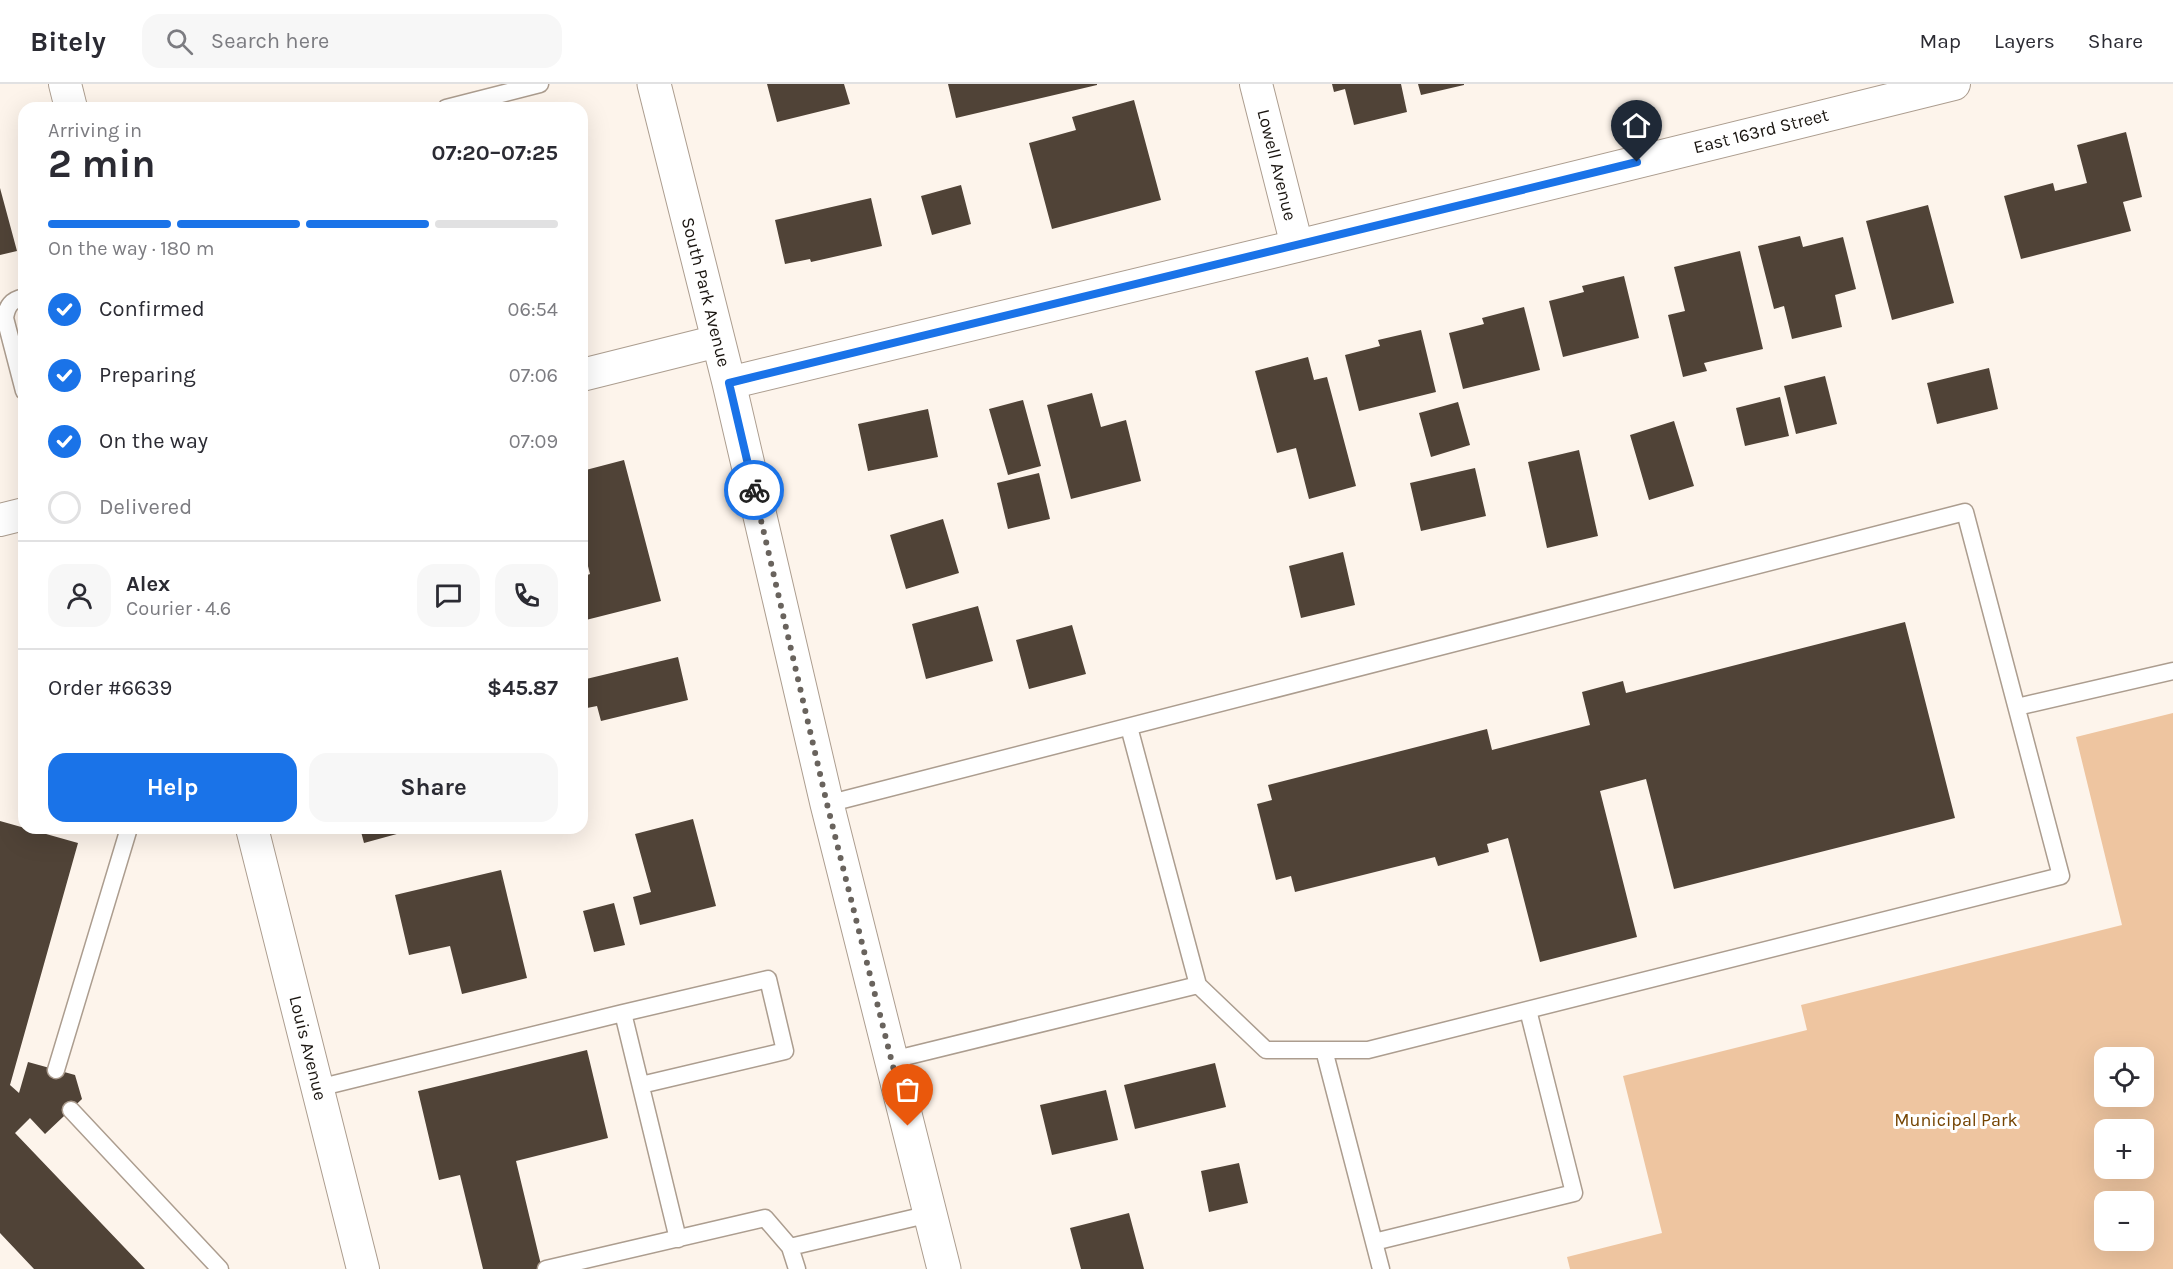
<!DOCTYPE html>
<meta charset="utf-8">
<style>
body{margin:0;font-family:Karla,sans-serif;background:#f7f7f7;color:#2b2b33;height:100vh;display:flex;flex-direction:column;font-size:22px;white-space:nowrap}
*{box-sizing:border-box;margin:0}
p{font-size:20px;color:#7c7c81}
.icon{flex:none;width:33px;height:33px;fill:none;stroke:currentColor;stroke-width:2;stroke-linecap:round;stroke-linejoin:round}
.map{position:relative;flex:1;overflow:hidden}
.panel{position:absolute;left:18px;top:18px;width:570px;height:732px;display:flex;flex-direction:column;background:#fff;border-radius:18px;box-shadow:0 6px 24px #0002}
.panel>*{flex:none}
.tools{position:absolute;left:2094px;top:963px;display:grid;gap:12px}
.tools a{display:grid;place-items:center;width:60px;height:60px;border-radius:12px;background:#fff;box-shadow:0 6px 24px #0002;font-size:30px}
.pin{position:absolute;display:grid;place-items:center;width:51px;height:51px;color:#fff;margin:-62px -26px;border-radius:50% 50% 50% 0;rotate:-45deg;box-shadow:0 0 6px #0007}
.pin .icon{rotate:45deg}
.courier{position:absolute;display:grid;place-items:center;width:60px;height:60px;margin:-30px;border:4px solid #1a73e8;border-radius:50%;background:#fff;color:#222;box-shadow:0 2px 8px #0007}
.overview em{font-style:normal;font-weight:700}
.overview div{display:flex;flex-direction:column-reverse}
.overview{display:flex;align-items:center;justify-content:space-between;height:102px;padding:0 30px}
h1{font-size:39px;font-weight:700;line-height:45px}
.bar{display:grid;grid-template-columns:repeat(4,1fr);gap:9px 6px;align-content:center;height:72px;padding:0 30px}
.bar i{height:8px;border-radius:4px;background:#e1e1e2}
.bar .current{background:#1a73e8}
.bar p{grid-column:span 4}
.line{display:flex;align-items:center;gap:15px;padding:0 30px;border-top:2px solid #e1e1e2}
.line div{flex:1}
.round{display:grid;place-items:center;flex:none;width:63px;height:63px;border-radius:18px;background:#f7f7f7}
ol{padding:0 30px;list-style:none}
li{display:flex;align-items:center;gap:18px;height:66px}
li p{margin-inline-start:auto}
li .icon{padding:6px;border-radius:50%;background:#1a73e8;color:#fff;stroke-width:4}
li:last-child{color:#7c7c81}
li i{width:33px;height:33px;border:3px solid #e1e1e2;border-radius:50%}
.cta{display:flex;gap:12px;margin-top:auto;padding:12px 30px}
.cta a{flex:1;height:69px;border-radius:18px;background:#1a73e8;color:#fff;font-size:24px;font-weight:700;line-height:69px;text-align:center}
.cta a+a{background:#f7f7f7;color:#2b2b33}
header{display:flex;align-items:center;gap:36px;box-sizing:border-box;height:84px;padding:0 30px;background:#fff;border-bottom:2px solid #e1e1e2}
header strong{font-size:28px}
nav{display:flex;gap:33px;margin-inline-start:auto;font-size:21px}
.search{width:420px;height:54px;background:#f7f7f7;display:flex;align-items:center;gap:15px;box-sizing:border-box;padding:0 21px;border-radius:18px;color:#7c7c81;font-size:22px}
.map>svg:first-child{display:block}
.green{fill:#eec5a0;fill-rule:evenodd}
.building{fill:#504337}
.lines{fill:none;stroke-linecap:round;stroke-linejoin:round}
.service-casing{stroke:#ac9d8f;stroke-width:19}
.minor-casing{stroke:#ac9d8f;stroke-width:34}
.tertiary-casing{stroke:#ac9d8f;stroke-width:35}
.service{stroke:#fff;stroke-width:16}
.minor{stroke:#fff;stroke-width:32}
.tertiary{stroke:#fff;stroke-width:33}
.done{stroke:#69635d;stroke-width:6;stroke-dasharray:0 10.8}
.route{stroke:#1a73e8;stroke-width:8}
.labels{text-anchor:middle;dominant-baseline:central;stroke-width:6;stroke-linejoin:round;paint-order:stroke}
.street-label{font-size:18px;fill:#1a1510;stroke:#fff}
.park-label{font-size:18px;fill:#754402;stroke:#fff}
</style>
<header>
<strong>Bitely</strong>
<div class="search"><svg class="icon" aria-label="search" viewBox="0 0 24 24"><circle cx="10" cy="10" r="6"/><path d="M15 15l6 6"/></svg>Search here</div>
<nav><a>Map</a><a>Layers</a><a>Share</a></nav>
</header>
<div class="map">
<svg width="2173" height="1185" viewBox="0 0 2173 1185">
<rect width="100%" height="100%" fill="#fdf4eb"/>
<path class="green" d="M2173 629V1185H1570L1567 1173 1662 1149 1623 992 1807 946 1801 921 2122 841 2076 653ZM2104 974H2144V1012H2104ZM2104 1046H2144V1084H2104ZM2104 1118H2144V1156H2104Z"/>
<path class="building" d="M767 0H844L850 20 777 38Z
M948 0H1097V1L956 34Z
M1332 0H1401L1407 28 1354 41 1345 5 1334 8Z
M1418 0H1464V1L1421 11Z
M1134 16 1161 116 1052 145 1029 59 1076 46 1072 33Z
M2126 48 2142 113 2123 118 2131 147 2021 175 2004 112 2053 99 2055 107 2087 99 2077 61Z
M961 101 971 140 932 151 921 112Z
M0 104 17 167 0 171Z
M871 114 882 162 811 178 810 175 785 180 775 136Z
M1928 121 1954 219 1892 236 1866 137Z
M1800 152 1803 163 1843 153 1856 205 1835 211 1842 243 1792 255 1784 222 1774 225 1758 162Z
M1740 167 1763 265 1704 279 1707 287 1683 293 1668 231 1685 227 1674 183Z
M1624 192 1639 254 1563 273 1549 217 1584 208 1582 202Z
M1524 223 1540 286 1463 305 1449 249 1484 240 1482 234Z
M1421 246 1436 308 1359 327 1345 271 1380 262 1378 256Z
M1308 273 1314 296 1327 293 1356 402 1309 415 1296 364 1277 369 1255 287Z
M1989 284 1998 325 1937 340 1927 299Z
M1825 292 1837 340 1796 350 1784 302Z
M1092 309 1101 343 1126 336 1141 397 1071 415 1047 321Z
M1780 313 1789 352 1745 362 1736 324Z
M1023 316 1041 382 1008 391 989 325Z
M1458 318 1470 361 1431 373 1419 329Z
M928 325 938 373 868 387 858 340Z
M1674 337 1694 402 1649 416 1630 351Z
M1579 366 1598 452 1547 464 1528 378Z
M624 376 661 517 582 537V493L590 490 582 459V387Z
M1475 384 1486 432 1421 447 1410 399Z
M1039 389 1050 435 1008 445 997 399Z
M943 435 959 489 906 505 890 451Z
M1343 468 1355 521 1301 534 1289 482Z
M978 522 993 577 926 595 912 540Z
M1905 538 1955 734 1674 805 1646 695 1600 707 1637 853 1540 878 1508 754 1487 760 1489 768 1438 782 1435 773 1295 808 1291 792 1276 796 1257 720 1272 716 1268 701 1487 645 1492 666 1590 641 1582 608 1623 597 1626 609Z
M1072 541 1086 590 1029 605 1016 556Z
M678 573 688 616 601 637 597 622 582 625V596Z
M693 735 716 822 640 841 633 813 651 808 635 750Z
M0 737 78 759 10 1001 19 1009 28 978 75 991 82 1015 45 1050 30 1034 15 1049 145 1185H34L0 1149Z
M360 744H415V745L364 759Z
M501 786 527 894 462 910 450 862 409 871 395 811Z
M614 819 625 861 594 868 583 827Z
M587 966 608 1054 516 1077 542 1185H483L460 1091 439 1096 418 1007Z
M1215 979 1226 1023 1135 1045 1124 1001Z
M1106 1006 1118 1056 1052 1071 1040 1021Z
M1239 1079 1248 1119 1209 1128 1201 1087Z
M1129 1129 1144 1185H1081L1070 1144Z"/>
<g class="lines">
<g class="service-casing">
<path id="service" d="M446 24 540 0
M24 213C11 216 7 222 5 234L24 307
M2017 623 2173 587
M1129 643 1198 901
M827 720 1965 428 2061 792 1368 966H1266L1198 901 892 976
M1324 966 1381 1185
M56 986 129 744
M641 1001 785 967 768 895 623 929 678 1155
M318 1004 623 929
M71 1026 220 1185
M1374 1158 1574 1109 1528 926
M546 1185 765 1134 790 1163
M797 1185 790 1163 930 1130"/>
</g>
<g class="minor-casing">
<path id="minor" d="M65 0 71 24
M1256 0 1297 162
M582 291 718 257
M729 299 1297 162 1954 0
M0 436 24 430
M252 744 363 1185"/>
</g>
<g class="tertiary-casing">
<path id="tertiary" d="M654 0 729 299 827 720 944 1185"/>
</g>
<use href="#service" class="service"/>
<use href="#minor" class="minor"/>
<use href="#tertiary" class="tertiary"/>
</g>
<g class="lines">
<path class="done" d="M754 406 827 720 908 1042"/>
<path class="route" d="M754 406 729 299 1637 78"/>
</g>
<g class="labels">
<g class="street-label">
<text transform="translate(1761 47) rotate(-14)">East 163rd Street</text>
<text transform="translate(1277 81) rotate(76)">Lowell Avenue</text>
<text transform="translate(706 208) rotate(76)">South Park Avenue</text>
<text transform="translate(308 964) rotate(76)">Louis Avenue</text>
</g>
<g class="park-label">
<text x="1956" y="1036">Municipal Park</text>
</g>
</g>
</svg>
<div class="tools">
<a><svg class="icon" aria-label="locate" viewBox="0 0 24 24"><circle cx="12" cy="12" r="6"/><path d="M12 2v4M12 18v4M2 12h4M18 12h4"/></svg></a>
<a>+</a>
<a>−</a>
</div>
<div class="pin" style="left:908px;top:1042px;background:#ea580c"><svg class="icon" aria-label="bag" viewBox="0 0 24 24"><path d="M5 8h14l-1 12H6zM9 8a3 3 0 0 1 6 0"/></svg></div>
<div class="pin" style="left:1637px;top:78px;background:#1f2937"><svg class="icon" aria-label="home" viewBox="0 0 24 24"><path d="M3 11l9-7 9 7M6 9v11h12V9"/></svg></div>
<div class="courier" style="left:754px;top:406px"><svg class="icon" aria-label="bike" viewBox="0 0 24 24"><circle cx="6" cy="16" r="4"/><circle cx="18" cy="16" r="4"/><path d="M6 16l4-8h5l3 8M10 8l3 8H6M13 5h3"/></svg></div>
<section class="panel">
<div class="overview"><div><h1>2 min</h1><p>Arriving in</p></div><em>07:20–07:25</em></div>
<div class="bar"><i class="current"></i><i class="current"></i><i class="current"></i><i></i><p>On the way · 180 m</p></div>
<ol>
<li><svg class="icon" aria-label="check" viewBox="0 0 24 24"><path d="M5 12l5 5 9-10"/></svg>Confirmed<p>06:54</p></li>
<li><svg class="icon" aria-label="check" viewBox="0 0 24 24"><path d="M5 12l5 5 9-10"/></svg>Preparing<p>07:06</p></li>
<li><svg class="icon" aria-label="check" viewBox="0 0 24 24"><path d="M5 12l5 5 9-10"/></svg>On the way<p>07:09</p></li>
<li><i></i>Delivered</li>
</ol>
<div class="line" style="height:108px"><a class="round"><svg class="icon" aria-label="person" viewBox="0 0 24 24"><circle cx="12" cy="8" r="4"/><path d="M4 21q1-7 8-7t8 7"/></svg></a><div><b>Alex</b><p>Courier · 4.6</p></div><a class="round"><svg class="icon" aria-label="chat" viewBox="0 0 24 24"><path d="M4 5h16v11H9l-5 4z"/></svg></a><a class="round"><svg class="icon" aria-label="phone" viewBox="0 0 24 24"><path d="M5 4h4l2 5-3 2q2 4 5 5l2-3 5 2v4C11 20 4 13 5 4z"/></svg></a></div>
<div class="line" style="height:78px"><div>Order #6639</div><b>$45.87</b></div>
<div class="cta"><a>Help</a><a>Share</a></div>
</section>
</div>
